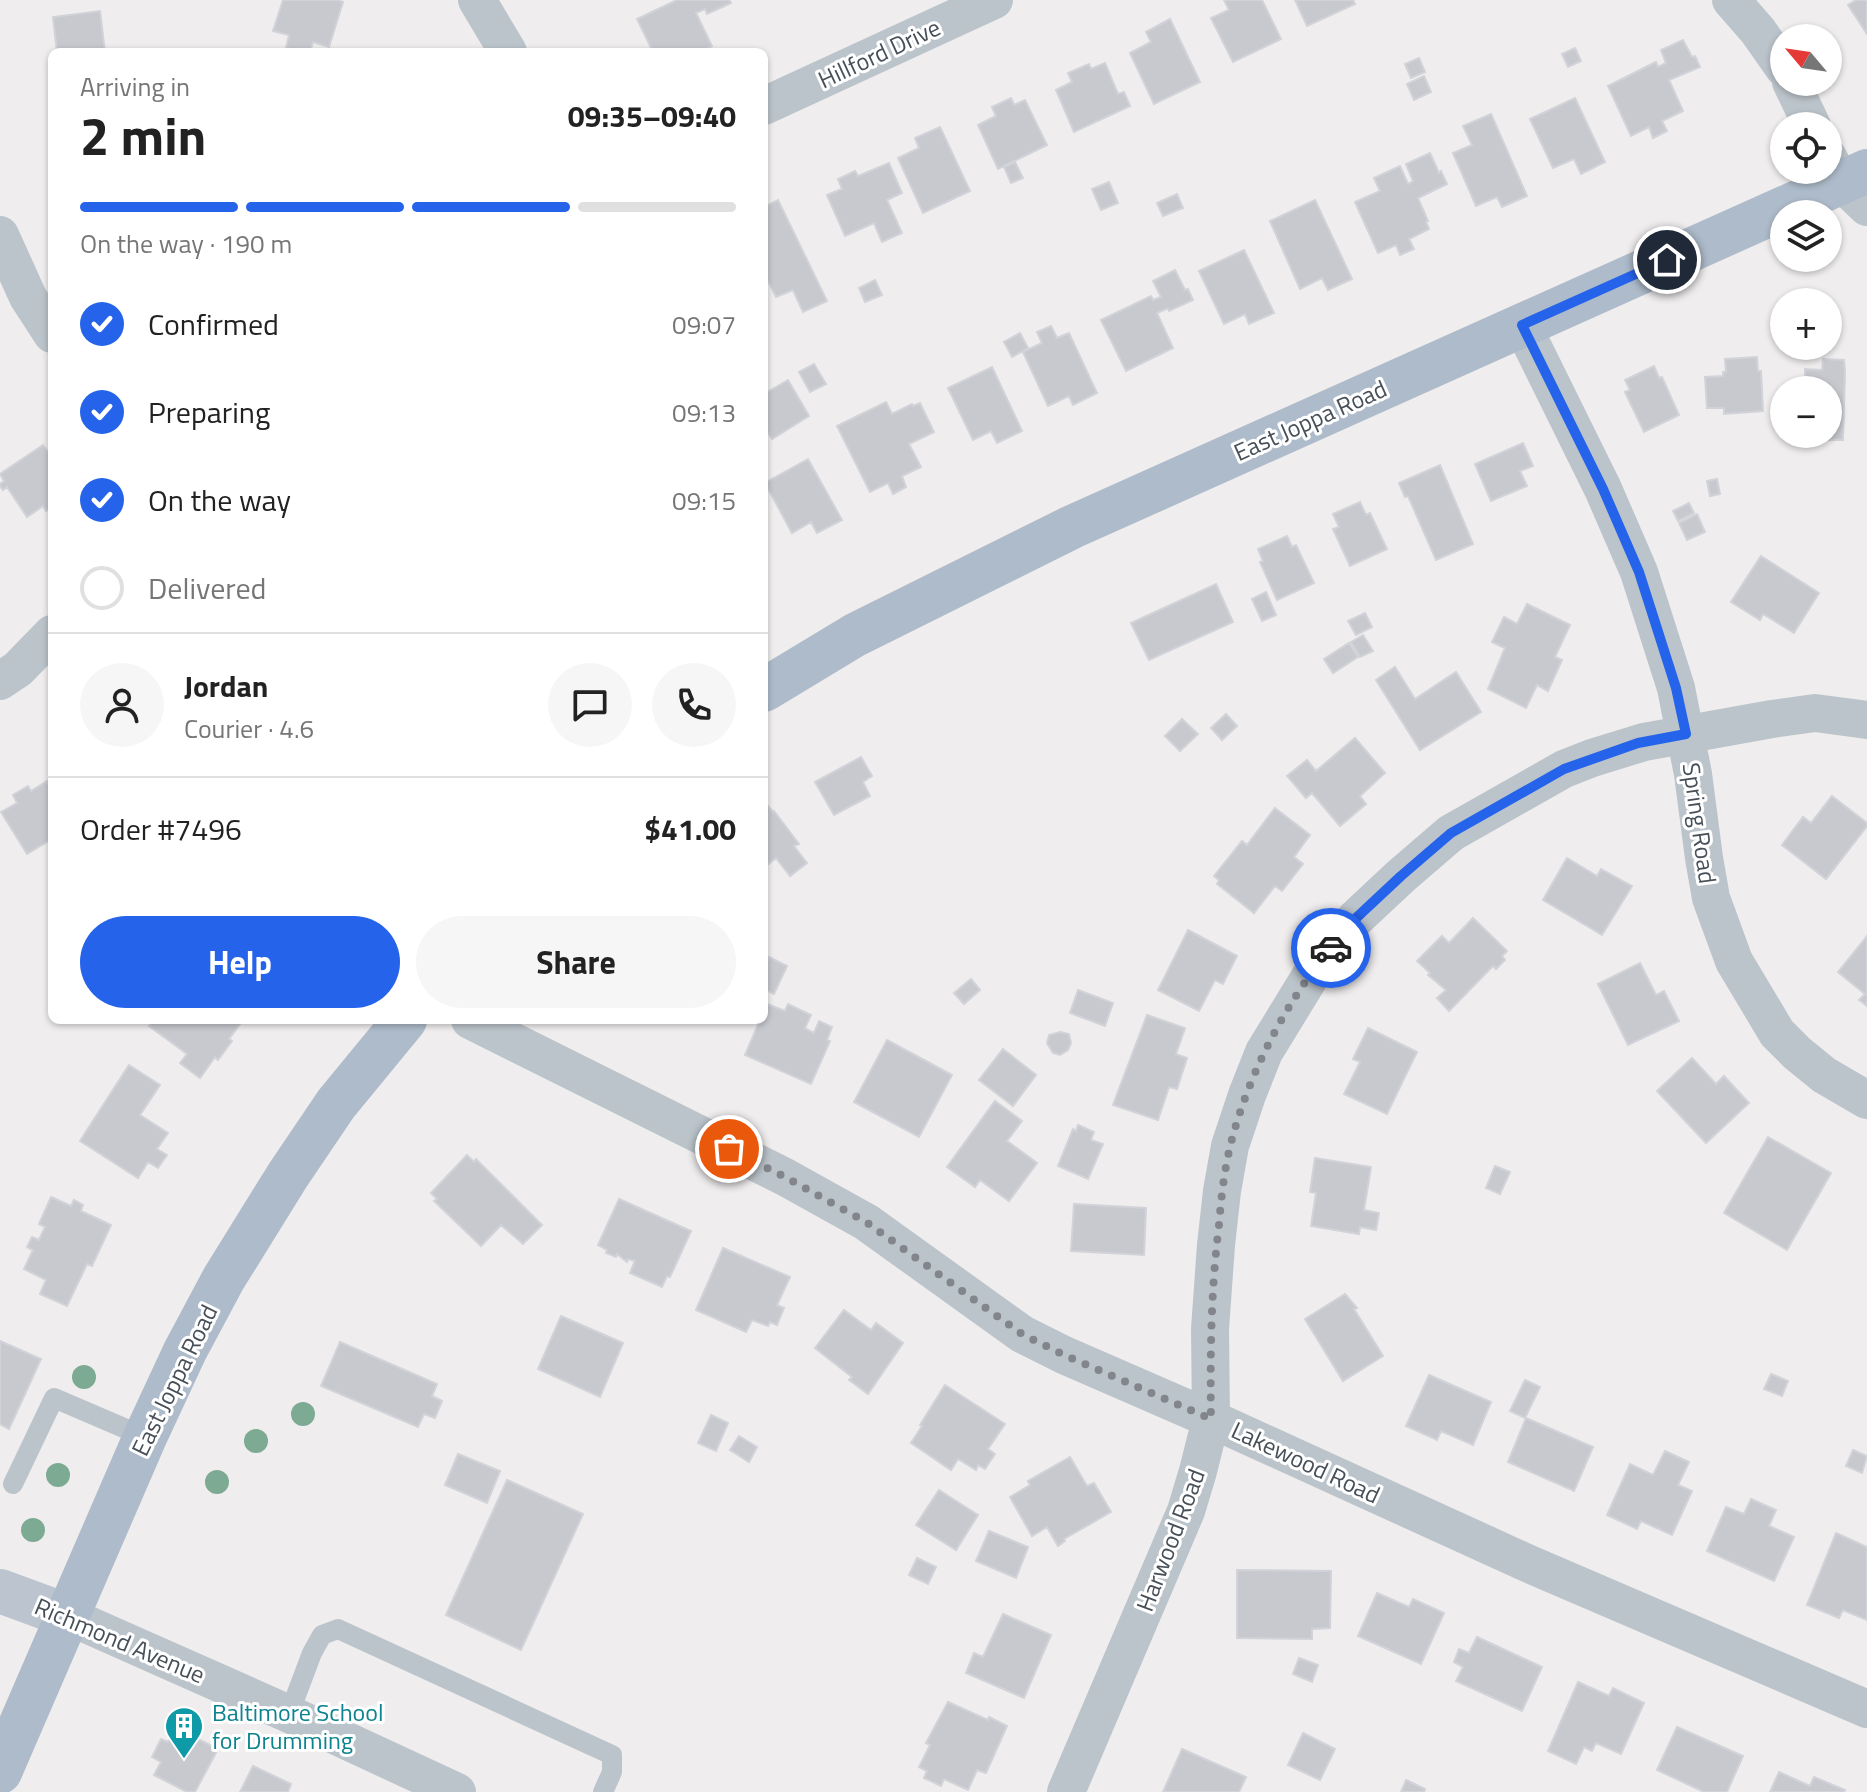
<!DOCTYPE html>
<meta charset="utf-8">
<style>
body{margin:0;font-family:"Titillium Web",sans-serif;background:#f6f6f6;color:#222;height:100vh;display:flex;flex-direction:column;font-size:30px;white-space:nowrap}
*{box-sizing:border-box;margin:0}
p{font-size:26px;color:#767676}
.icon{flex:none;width:44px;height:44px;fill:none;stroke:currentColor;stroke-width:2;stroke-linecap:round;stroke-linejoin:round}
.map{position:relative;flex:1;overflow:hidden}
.side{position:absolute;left:48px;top:48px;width:720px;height:976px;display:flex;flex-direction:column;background:#fff;border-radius:12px;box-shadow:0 2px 6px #0004}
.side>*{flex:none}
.needle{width:52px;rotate:299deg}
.controls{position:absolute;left:1770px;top:24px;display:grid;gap:16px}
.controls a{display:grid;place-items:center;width:72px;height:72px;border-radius:50%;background:#fff;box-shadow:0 2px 6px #0004;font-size:40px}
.pin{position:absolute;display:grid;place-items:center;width:68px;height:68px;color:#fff;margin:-34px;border:4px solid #fff;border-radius:50%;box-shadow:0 2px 8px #0007}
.courier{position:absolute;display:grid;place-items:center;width:80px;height:80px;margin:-40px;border:6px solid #2563eb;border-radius:50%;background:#fff;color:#222;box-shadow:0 2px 10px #0007}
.head em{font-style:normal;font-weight:700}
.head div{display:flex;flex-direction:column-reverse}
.head{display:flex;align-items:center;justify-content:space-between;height:136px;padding:0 32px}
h1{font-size:52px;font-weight:700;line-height:60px}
.bar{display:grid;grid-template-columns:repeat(4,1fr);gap:12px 8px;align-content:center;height:96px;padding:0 32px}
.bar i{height:10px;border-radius:6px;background:#e0e0e0}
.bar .current{background:#2563eb}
.bar p{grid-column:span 4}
.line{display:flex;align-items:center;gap:20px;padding:0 32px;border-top:2px solid #e0e0e0}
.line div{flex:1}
.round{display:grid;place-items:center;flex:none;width:84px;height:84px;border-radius:42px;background:#f6f6f6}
ol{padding:0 32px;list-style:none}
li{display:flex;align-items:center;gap:24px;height:88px}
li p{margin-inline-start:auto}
li .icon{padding:8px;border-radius:50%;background:#2563eb;color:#fff;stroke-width:4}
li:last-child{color:#767676}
li i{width:44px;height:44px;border:4px solid #e0e0e0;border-radius:50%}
.cta{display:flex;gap:16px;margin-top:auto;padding:16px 32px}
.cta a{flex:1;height:92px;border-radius:48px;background:#2563eb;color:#fff;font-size:32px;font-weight:700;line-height:92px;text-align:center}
.cta a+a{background:#f6f6f6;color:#222}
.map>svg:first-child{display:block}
.building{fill:#c7c9cf;stroke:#d1d3d8;stroke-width:2}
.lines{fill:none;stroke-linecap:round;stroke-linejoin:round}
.lane{stroke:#bcc4cb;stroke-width:20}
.street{stroke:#bcc4cb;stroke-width:38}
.secondary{stroke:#bcc5cf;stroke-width:44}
.primary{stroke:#aebbca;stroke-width:44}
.tree{fill:#7caa93}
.done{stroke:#82868c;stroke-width:8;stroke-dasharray:0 14.4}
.route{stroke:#2563eb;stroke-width:10}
.labels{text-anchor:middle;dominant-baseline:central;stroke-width:6;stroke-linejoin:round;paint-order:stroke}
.street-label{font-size:24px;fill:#474f58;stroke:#fff}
.culture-label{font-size:24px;fill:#0d838f;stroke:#fff;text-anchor:start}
</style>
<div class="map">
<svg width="1867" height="1792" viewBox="0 0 1867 1792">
<rect width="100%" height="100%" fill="#efeded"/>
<path class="building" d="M283 0H337L343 2 329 47 313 42 310 52H299L286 48 289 35 273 31Z
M677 0H729L731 3 707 14 705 9 696 13 712 46 701 52H653L637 19Z
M1224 0H1262L1281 39 1233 62 1211 18 1229 10Z
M1295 0H1353L1355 4 1307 26Z
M1856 0H1867V34L1848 5Z
M100 11 105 52H57L53 17Z
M1170 19 1200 82 1154 104 1130 53 1151 42 1146 32Z
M1683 40 1692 57 1695 56 1700 67 1669 80 1683 111 1662 121 1667 131 1653 138 1649 127 1631 136 1608 86 1656 62 1658 67 1666 63 1661 50Z
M1575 48 1581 61 1568 67 1562 54Z
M1419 58 1425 72 1411 78 1405 64Z
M1105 63 1118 94 1124 92 1130 106 1074 132 1056 90 1072 82 1068 73 1089 64 1091 69Z
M1424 76 1431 92 1414 100 1407 84Z
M1011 98 1014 105 1025 100 1047 145 998 169 978 125 996 116 992 107Z
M1575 98 1605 162 1581 174 1574 159 1553 168 1530 119Z
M1491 114 1527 196 1502 207 1497 197 1476 206 1453 153 1472 145 1463 126Z
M940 127 970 191 923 213 898 158 919 148 915 138Z
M1430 153 1439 173 1441 171 1447 184 1418 198 1428 221 1426 222 1429 229 1409 239 1414 249 1400 255 1396 245 1378 253 1355 202 1380 191 1374 178 1400 166 1408 184 1413 181 1406 164Z
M1015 162 1023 178 1011 183 1004 167Z
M889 163 902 193 887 200 902 233 882 242 874 223 845 236 827 195 842 189 838 179 855 171 858 176Z
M1109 182 1118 203 1101 210 1092 189Z
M1177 194 1183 208 1163 216 1157 203Z
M778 200 827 301 803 312 793 290 776 297 764 273V207Z
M1315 200 1352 279 1328 290 1322 278 1300 289 1270 221Z
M1244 250 1274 313 1249 324 1245 314 1224 324 1199 271Z
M1175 270 1185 290 1188 289 1193 300 1169 311 1168 308 1157 313 1173 348 1126 371 1101 320 1151 296 1153 300 1161 297 1153 281Z
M875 280 882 295 865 302 859 288Z
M1051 326 1057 338 1069 333 1097 393 1073 405 1069 396 1048 406 1023 352 1042 343 1037 332Z
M1020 333 1028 348 1012 357 1004 342Z
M1757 357 1758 371H1761L1763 411 1724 414V408H1707L1705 377 1723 376V372H1726L1725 359Z
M1823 359 1844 360 1845 372 1843 440H1823V434H1828V390H1805V369L1822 370Z
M814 364 826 384 810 392 799 372Z
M1654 366 1659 378 1662 377 1679 415 1644 432 1625 392 1630 390 1625 380Z
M992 367 1022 431 997 443 991 431 973 440 948 388Z
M788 380 809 416 772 439 764 426V394Z
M886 402 892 414 912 404 913 406 920 403 934 432 909 444 921 467 902 476 906 487 893 494 888 483 870 492 837 426Z
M1523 443 1533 466 1520 471 1527 486 1491 501 1475 464Z
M43 445 52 457V507L46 511 43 506 27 517 7 487 3 490 0 486V484L4 481 0 474Z
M808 459 842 520 817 533 811 522 792 533 765 483Z
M1440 465 1473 544 1436 560 1408 496 1405 497 1399 483Z
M1717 479 1720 494 1710 496 1707 481Z
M1360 502 1366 515 1370 513 1387 549 1350 566 1333 529 1339 527 1333 514Z
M1689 503 1694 513 1678 521 1673 511Z
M1697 514 1705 532 1687 540 1679 523Z
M1287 536 1292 547 1296 545 1314 583 1277 600 1260 562 1263 561 1258 549Z
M1761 556 1819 593 1794 633 1763 614 1760 620 1731 602Z
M1216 584 1233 622 1149 660 1131 623Z
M1266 592 1276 615 1262 621 1252 599Z
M1527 604 1570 625 1555 657 1562 660 1548 691 1537 685 1526 708 1488 689 1505 648 1492 642 1504 617 1517 624Z
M1365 613 1372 627 1356 635 1348 621Z
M1363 635 1373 651 1360 657 1351 642Z
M1349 643 1358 657 1333 673 1324 659Z
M1395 667 1415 699 1456 672 1481 712 1420 750 1376 680Z
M1226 714 1237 726 1222 740 1211 728Z
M1182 719 1198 734 1180 751 1165 736Z
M1355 738 1385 773 1360 796 1366 804 1340 826 1312 793 1306 798 1287 776 1307 760 1316 771Z
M861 757 872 776 863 782 870 796 834 815 815 782Z
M47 781 52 790V839L27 854 1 812 17 803 13 795 28 786 31 791Z
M1832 796 1867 823V826L1826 879 1782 845 1803 817 1811 823Z
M764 801 773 812 774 811 799 844 794 846 807 863 790 876 776 858 766 866 764 863Z
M1275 808 1310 835 1294 857 1303 864 1282 891 1275 886 1254 913 1217 884 1219 880 1214 876 1242 841 1247 845Z
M1567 858 1597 876 1601 869 1632 886 1602 935 1543 900Z
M1473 918 1507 951 1502 956 1505 960 1496 969 1493 966 1449 1011 1437 998 1446 990 1428 975 1430 973 1417 961 1442 936 1449 943Z
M1188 930 1237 956 1223 984 1215 980 1199 1011 1158 990Z
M1867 936V1006L1859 1000 1865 994 1838 972Z
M769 957 787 966 774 994 764 989V968Z
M1640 963 1656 995 1664 991 1679 1021 1628 1045 1598 984Z
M971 979 980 990 964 1004 954 993Z
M1078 990 1113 1003 1105 1026 1070 1013Z
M767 1004 785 1011 788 1004 811 1015 805 1028 814 1033 819 1021 832 1027 827 1040 830 1041 811 1084 745 1055 760 1020H764V1012Z
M1147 1015 1185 1028 1176 1054 1187 1058 1177 1089 1169 1087 1158 1120 1113 1105Z
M154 1020H243L229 1039 232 1041 218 1060 215 1057 200 1078 180 1063 187 1054 149 1026Z
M1368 1028 1417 1052 1387 1114 1344 1094 1360 1062 1353 1059Z
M1060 1032 1069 1034 1071 1043 1068 1050 1060 1055 1053 1053 1047 1043 1049 1035Z
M887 1040 952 1075 919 1137 854 1102Z
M1003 1049 1036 1075 1013 1106 979 1080Z
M1692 1058 1716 1084 1724 1076 1749 1103 1706 1143 1657 1091Z
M129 1065 160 1085 140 1115 168 1133 157 1149 167 1155 158 1168 148 1162 138 1178 80 1141Z
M995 1101 1022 1121 1007 1141 1037 1163 1009 1201 980 1180 975 1187 947 1167Z
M1078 1125 1094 1132 1091 1140 1103 1144 1088 1179 1058 1166 1073 1129 1076 1131Z
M1768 1137 1831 1173 1787 1250 1724 1213Z
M467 1155 474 1162 476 1159 542 1225 523 1244 501 1225 481 1246 434 1201 437 1199 431 1193Z
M1315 1158 1371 1167 1364 1210 1379 1213 1376 1230 1360 1227 1359 1234 1311 1226 1316 1193 1310 1192Z
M1495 1166 1510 1172 1500 1194 1486 1188Z
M51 1197 71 1206 74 1200 83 1205 81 1211 111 1225 92 1266 87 1264 67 1306 40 1294 46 1280 24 1269 33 1250 27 1247 32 1237 39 1240 45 1227 39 1224Z
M619 1199 691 1231 670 1277 667 1276 662 1287 630 1273 635 1261 628 1259 627 1262 617 1254 616 1257 606 1253 607 1250 598 1245Z
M1074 1204 1146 1208 1144 1255 1071 1251Z
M723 1248 790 1277 777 1305 784 1308 777 1325 770 1322 768 1326 752 1320 746 1332 696 1310Z
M1345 1294 1357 1308 1354 1309 1383 1356 1343 1381 1305 1319Z
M844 1310 871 1330 876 1323 903 1343 868 1394 849 1380 852 1377 815 1348Z
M561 1316 623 1343 600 1397 538 1369Z
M0 1341 41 1359 9 1429 0 1424Z
M340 1342 437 1384 432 1396 442 1401 435 1418 424 1414 418 1427 321 1386Z
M1771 1374 1788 1381 1782 1396 1764 1389Z
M1429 1375 1491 1402 1473 1445 1441 1431 1437 1440 1406 1426Z
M1525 1380 1540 1387 1525 1418 1510 1411Z
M945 1385 1005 1424 988 1449 995 1454 985 1469 978 1465 976 1470 958 1459 951 1470 911 1443 922 1426 920 1425Z
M711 1415 728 1423 716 1451 698 1443Z
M1526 1418 1593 1447 1574 1491 1508 1462Z
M739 1436 757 1447 749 1462 730 1450Z
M1853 1450 1867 1456 1862 1473 1846 1466Z
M1665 1451 1689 1462 1678 1485 1692 1491 1672 1535 1641 1521 1637 1529 1607 1515 1630 1464 1653 1475Z
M458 1454 500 1471 487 1503 445 1485Z
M1070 1457 1087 1486 1094 1483 1111 1512 1064 1539 1065 1541 1058 1546 1047 1527 1032 1536 1010 1497 1030 1485 1028 1481Z
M507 1480 583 1514 521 1650 446 1615Z
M939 1490 978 1515 956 1550 916 1525Z
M1751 1499 1776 1510 1769 1526 1794 1537 1774 1581 1707 1551 1726 1507 1744 1514Z
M989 1531 1028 1547 1016 1578 976 1561Z
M1836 1533 1867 1547V1620L1843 1610 1839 1618 1807 1605Z
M917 1558 936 1567 928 1584 909 1575Z
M1237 1570 1331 1571 1330 1628 1312 1629V1639L1237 1638Z
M1377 1593 1409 1607 1413 1599 1444 1613 1421 1664 1358 1636Z
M1003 1614 1051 1635 1024 1698 966 1673 974 1653 983 1657Z
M1477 1637 1542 1667 1522 1711 1456 1681 1463 1667 1454 1662 1459 1649 1469 1653Z
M1299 1658 1318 1665 1312 1682 1293 1674Z
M1578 1682 1609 1696 1613 1688 1644 1703 1621 1754 1596 1743 1592 1751 1584 1747 1576 1764 1548 1751Z
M948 1702 988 1720 989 1717 1007 1726 986 1773 977 1770 968 1790 944 1779 941 1786 924 1778 927 1771 919 1767 930 1745 926 1743Z
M1677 1727 1743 1756 1727 1792H1702V1791L1657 1770Z
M176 1728 218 1749 195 1792H187L154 1775 161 1762 152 1757 161 1739 168 1742Z
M1303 1733 1335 1749 1320 1780 1288 1765Z
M1182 1749 1246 1777 1239 1792H1163Z
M253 1766 291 1784 288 1792H240Z
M1779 1772 1810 1786 1814 1777 1845 1790 1844 1792H1770Z
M1406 1780 1425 1789 1424 1792H1401Z"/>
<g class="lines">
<path class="lane" d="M13 1484 54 1398 145 1437
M289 1714 312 1653 322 1635 338 1629 612 1755V1772L603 1792"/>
<path class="street" d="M477 0 508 52
M1731 0 1758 31 1784 68
M1791 82 1812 126
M764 106 994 0
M1828 157 1841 182 1867 207
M0 235 28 297 52 334
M1522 325 1603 489 1639 572 1676 688 1693 774 1704 858 1711 898 1734 961 1777 1033 1797 1053 1824 1075 1867 1100
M0 681 18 669 52 634
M470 1020 785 1177 866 1222 1022 1334 1064 1355 1211 1419 1527 1563 1867 1709
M68 1616 289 1714 457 1792
M1066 1792 1186 1511 1198 1471 1211 1419 1210 1329 1216 1245 1222 1191 1230 1146 1247 1095 1264 1052 1321 959 1355 919 1401 876 1451 833 1564 769 1592 758 1644 742 1772 719 1815 713 1867 720"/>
<path class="secondary" d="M0 1591 68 1616"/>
<path class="primary" d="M764 690 855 635 1072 527 1867 171
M0 1772 145 1437 185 1351 224 1278 288 1175 336 1104 405 1020"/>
</g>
<g class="tree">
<circle cx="84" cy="1377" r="12"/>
<circle cx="303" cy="1414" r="12"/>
<circle cx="256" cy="1441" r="12"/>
<circle cx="58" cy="1475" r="12"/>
<circle cx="217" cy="1482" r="12"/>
<circle cx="33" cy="1530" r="12"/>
</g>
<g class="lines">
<path class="done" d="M729 1149 785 1177 866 1222 1022 1334 1064 1355 1211 1419C1210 1354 1211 1289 1219 1225 1221 1199 1224 1172 1230 1147 1247 1077 1285 1003 1331 948"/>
<path class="route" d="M1331 948 1355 919 1401 876 1451 833 1564 769 1638 743 1686 734 1676 688 1639 572 1603 489 1522 325 1667 260"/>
</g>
<defs>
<g id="building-pin" transform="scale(2)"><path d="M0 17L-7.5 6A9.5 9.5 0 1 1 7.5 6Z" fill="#0f9aa8" stroke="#fff"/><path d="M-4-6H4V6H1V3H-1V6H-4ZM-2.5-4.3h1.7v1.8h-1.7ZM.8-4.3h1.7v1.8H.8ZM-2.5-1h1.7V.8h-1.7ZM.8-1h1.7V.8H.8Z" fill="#fff"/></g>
</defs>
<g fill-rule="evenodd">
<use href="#building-pin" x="184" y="1726"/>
</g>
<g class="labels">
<g class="street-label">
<text transform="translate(879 53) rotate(-25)">Hillford Drive</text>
<text transform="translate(1310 420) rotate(-24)">East Joppa Road</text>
<text transform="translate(1700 823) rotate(82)">Spring Road</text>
<text transform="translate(174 1380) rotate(-64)">East Joppa Road</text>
<text transform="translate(1306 1462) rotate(25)">Lakewood Road</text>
<text transform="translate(1170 1540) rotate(-69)">Harwood Road</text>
<text transform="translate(120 1640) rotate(23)">Richmond Avenue</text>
</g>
<g class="culture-label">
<text x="212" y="1712">Baltimore School<tspan x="212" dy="28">for Drumming</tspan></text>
</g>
</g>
</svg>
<div class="controls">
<a><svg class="needle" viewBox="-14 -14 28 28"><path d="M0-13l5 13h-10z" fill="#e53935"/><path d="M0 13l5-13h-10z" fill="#767676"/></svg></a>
<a><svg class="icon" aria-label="locate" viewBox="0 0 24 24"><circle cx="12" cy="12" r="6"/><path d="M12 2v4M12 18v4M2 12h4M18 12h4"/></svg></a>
<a><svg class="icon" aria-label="layers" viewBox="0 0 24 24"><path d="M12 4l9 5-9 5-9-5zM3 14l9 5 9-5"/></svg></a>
<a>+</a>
<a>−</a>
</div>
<div class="pin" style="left:729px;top:1149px;background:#ea580c"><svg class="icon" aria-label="bag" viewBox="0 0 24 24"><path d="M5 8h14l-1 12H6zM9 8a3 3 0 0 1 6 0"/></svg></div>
<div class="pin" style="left:1667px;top:260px;background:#1f2937"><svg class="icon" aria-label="home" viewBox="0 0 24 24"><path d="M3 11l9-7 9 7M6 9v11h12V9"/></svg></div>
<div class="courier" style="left:1331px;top:948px"><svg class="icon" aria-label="car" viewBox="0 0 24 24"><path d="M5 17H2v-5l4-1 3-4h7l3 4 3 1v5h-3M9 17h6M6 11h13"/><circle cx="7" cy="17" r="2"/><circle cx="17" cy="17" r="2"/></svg></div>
<section class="side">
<div class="head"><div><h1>2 min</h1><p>Arriving in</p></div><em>09:35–09:40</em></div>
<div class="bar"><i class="current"></i><i class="current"></i><i class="current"></i><i></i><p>On the way · 190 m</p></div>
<ol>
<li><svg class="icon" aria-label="check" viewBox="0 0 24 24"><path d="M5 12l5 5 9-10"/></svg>Confirmed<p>09:07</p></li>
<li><svg class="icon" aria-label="check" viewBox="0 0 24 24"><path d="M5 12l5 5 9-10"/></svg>Preparing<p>09:13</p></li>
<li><svg class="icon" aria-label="check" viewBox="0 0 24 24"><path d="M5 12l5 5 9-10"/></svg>On the way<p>09:15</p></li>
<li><i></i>Delivered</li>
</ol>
<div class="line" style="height:144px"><a class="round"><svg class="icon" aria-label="person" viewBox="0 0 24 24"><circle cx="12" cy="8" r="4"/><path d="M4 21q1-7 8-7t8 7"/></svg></a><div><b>Jordan</b><p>Courier · 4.6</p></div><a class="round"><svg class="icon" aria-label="chat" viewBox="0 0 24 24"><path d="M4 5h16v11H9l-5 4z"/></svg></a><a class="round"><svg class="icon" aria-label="phone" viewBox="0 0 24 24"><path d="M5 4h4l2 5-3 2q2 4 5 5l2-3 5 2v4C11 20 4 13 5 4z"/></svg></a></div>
<div class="line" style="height:104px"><div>Order #7496</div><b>$41.00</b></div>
<div class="cta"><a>Help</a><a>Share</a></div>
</section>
</div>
